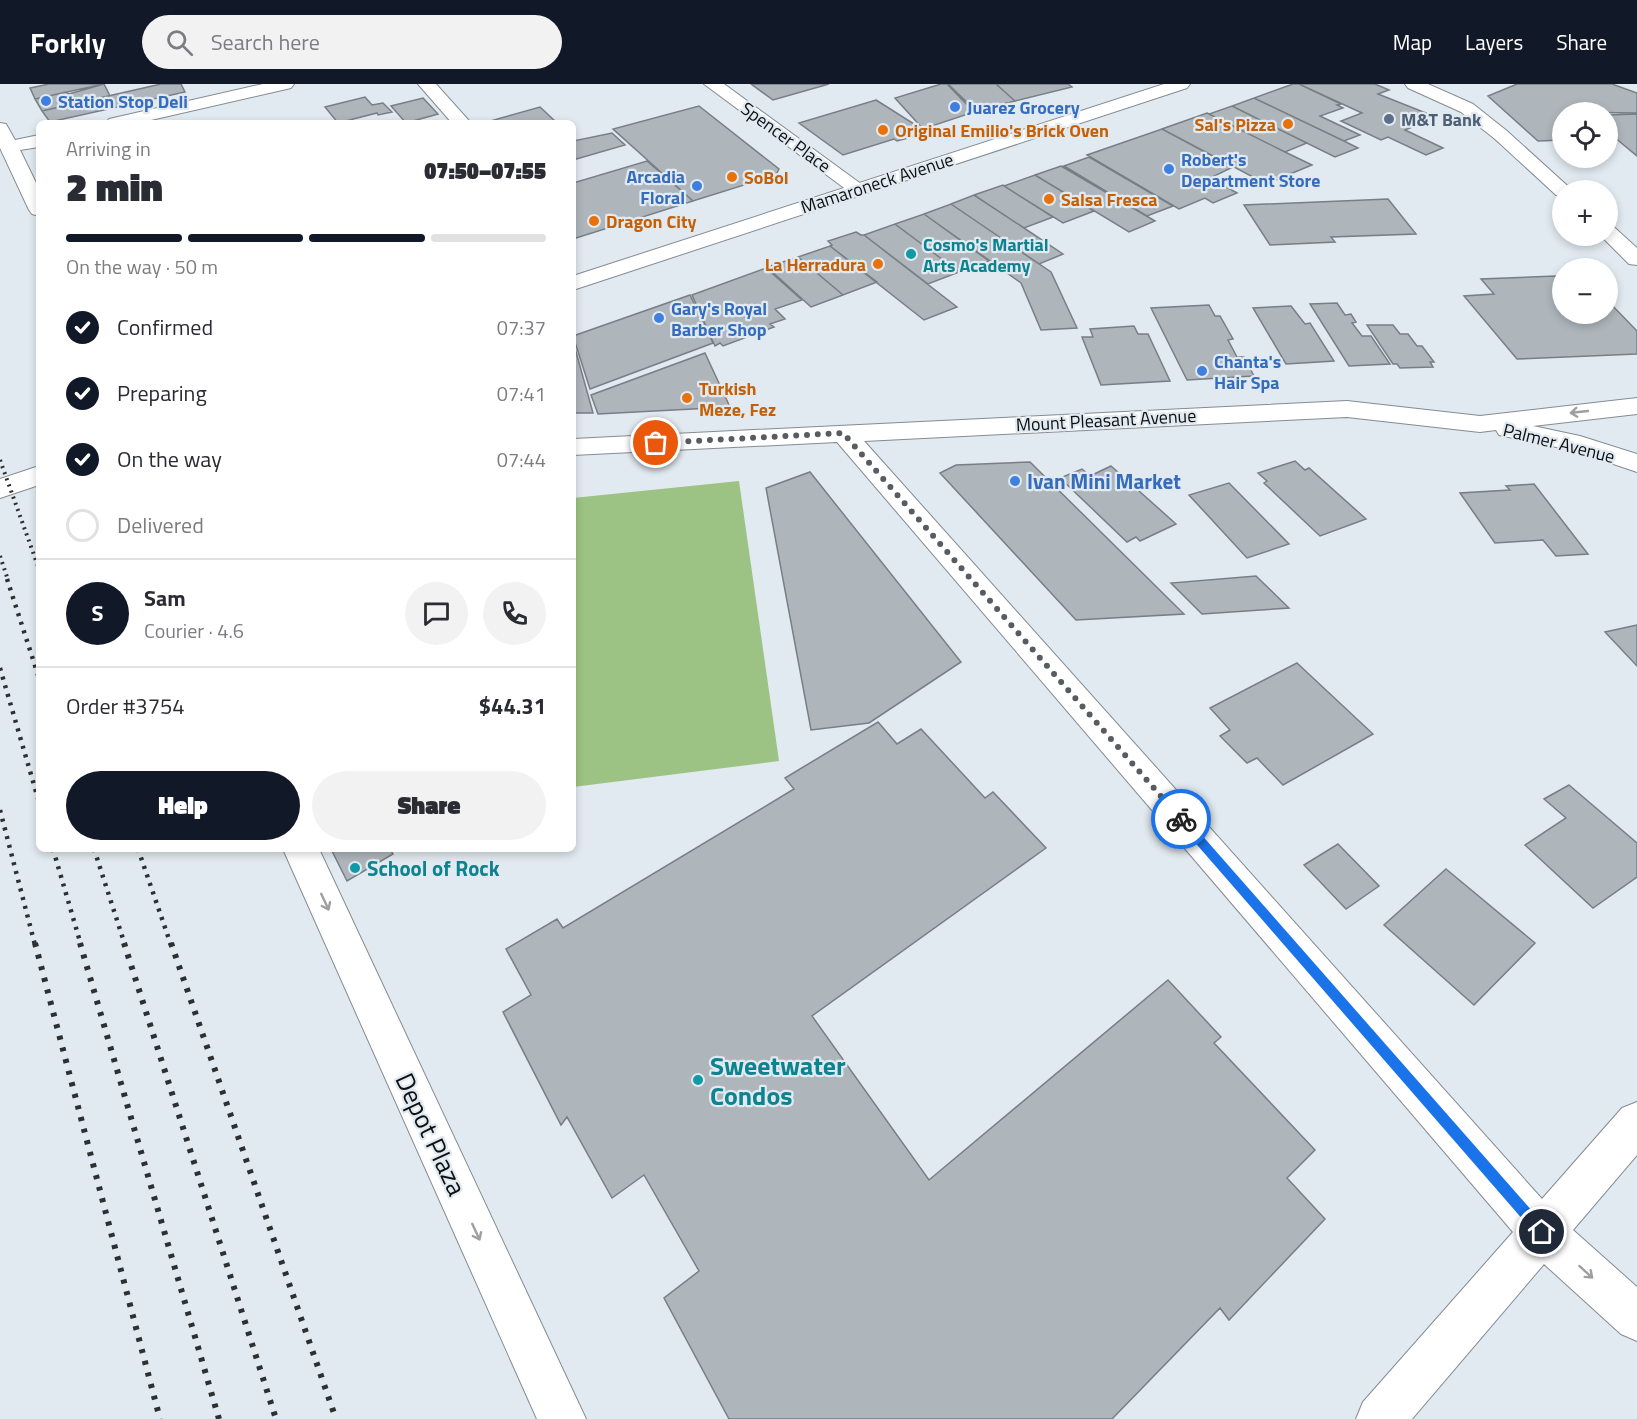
<!DOCTYPE html>
<meta charset="utf-8">
<style>
body{margin:0;font-family:"Titillium Web",sans-serif;background:#f2f2f3;color:#2b2b33;height:100vh;display:flex;flex-direction:column;font-size:22px;white-space:nowrap}
*{box-sizing:border-box;margin:0}
p{font-size:20px;color:#7c7c81}
.icon{flex:none;width:33px;height:33px;fill:none;stroke:currentColor;stroke-width:2;stroke-linecap:round;stroke-linejoin:round}
.map{position:relative;flex:1;overflow:hidden}
.details{position:absolute;left:36px;top:36px;width:540px;height:732px;display:flex;flex-direction:column;background:#fff;border-radius:9px;box-shadow:0 3px 9px #0003}
.details>*{flex:none}
.buttons{position:absolute;left:1552px;top:18px;display:grid;gap:12px}
.buttons a{display:grid;place-items:center;width:66px;height:66px;border-radius:50%;background:#fff;box-shadow:0 3px 9px #0003;font-size:30px}
.pin{position:absolute;display:grid;place-items:center;width:51px;height:51px;color:#fff;margin:-26px;border:3px solid #fff;border-radius:50%;box-shadow:0 2px 6px #0007}
.courier{position:absolute;display:grid;place-items:center;width:60px;height:60px;margin:-30px;border:4px solid #1a73e8;border-radius:50%;background:#fff;color:#222;box-shadow:0 2px 8px #0007}
.overview em{font-style:normal;font-weight:800}
.overview div{display:flex;flex-direction:column-reverse}
.overview{display:flex;align-items:center;justify-content:space-between;height:102px;padding:0 30px}
h1{font-size:39px;font-weight:800;line-height:45px}
.bar{display:grid;grid-template-columns:repeat(4,1fr);gap:9px 6px;align-content:center;height:72px;padding:0 30px}
.bar i{height:8px;border-radius:4px;background:#e1e1e2}
.bar .on{background:#111827}
.bar p{grid-column:span 4}
.line{display:flex;align-items:center;gap:15px;padding:0 30px;border-top:2px solid #e1e1e2}
.line div{flex:1}
.round{display:grid;place-items:center;flex:none;width:63px;height:63px;border-radius:32px;background:#f2f2f3}
ol{padding:0 30px;list-style:none}
li{display:flex;align-items:center;gap:18px;height:66px}
li p{margin-inline-start:auto}
li .icon{padding:6px;border-radius:50%;background:#111827;color:#fff;stroke-width:4}
li:last-child{color:#7c7c81}
li i{width:33px;height:33px;border:3px solid #e1e1e2;border-radius:50%}
.primary-button{display:flex;gap:12px;margin-top:auto;padding:12px 30px}
.primary-button a{flex:1;height:69px;border-radius:36px;background:#111827;color:#fff;font-size:24px;font-weight:800;line-height:69px;text-align:center}
.primary-button a+a{background:#f2f2f3;color:#2b2b33}
header{display:flex;align-items:center;gap:36px;box-sizing:border-box;height:84px;padding:0 30px;background:#111827;color:#fff}
header strong{font-size:28px}
nav{display:flex;gap:33px;margin-inline-start:auto;font-size:21px}
.search{width:420px;height:54px;background:#f2f2f3;display:flex;align-items:center;gap:15px;box-sizing:border-box;padding:0 21px;border-radius:33px;color:#7c7c81;font-size:22px}
.map>svg:first-child{display:block}
.green{fill:#9cc383}
.building{fill:#aeb6bc;stroke:#777f85;stroke-width:1.5}
.lines{fill:none;stroke-linecap:round;stroke-linejoin:round}
.minor-casing{stroke:#848b92;stroke-width:2}
.major-casing{stroke:#848b92;stroke-width:2}
.minor{fill:#fff;fill-rule:evenodd}
.major{fill:#fff;fill-rule:evenodd}
.rail-far2{stroke:#2d3033;stroke-width:4;stroke-dasharray:2 4.5;stroke-linecap:butt}
.rail-far1{stroke:#2d3033;stroke-width:4.5;stroke-dasharray:3 6;stroke-linecap:butt}
.rail{stroke:#2d3033;stroke-width:6;stroke-dasharray:4 8;stroke-linecap:butt}
.oneway{stroke:#9f9fa1}
.route{fill:#1a73e8}
.done{stroke:#585c60;stroke-width:6;stroke-dasharray:0 10.8}
.shop-dot{fill:#3f7fe0;stroke:#e1eaf0;stroke-width:2}
.service-dot{fill:#5c6f8a;stroke:#e1eaf0;stroke-width:2}
.food-dot{fill:#e8710a;stroke:#e1eaf0;stroke-width:2}
.culture-dot{fill:#0f9aa8;stroke:#e1eaf0;stroke-width:2}
.labels{text-anchor:middle;dominant-baseline:central;stroke-width:4.5;stroke-linejoin:round;paint-order:stroke}
.far-shop-label{font-size:18px;font-weight:bold;fill:#366cbe;stroke:#e1eaf0;text-anchor:start}
.far-service-label{font-size:18px;font-weight:bold;fill:#4e5e75;stroke:#e1eaf0;text-anchor:start}
.far-food-label{font-size:18px;font-weight:bold;fill:#c56008;stroke:#e1eaf0;text-anchor:start}
.far-street-label{font-size:18px;fill:#0e1013;stroke:#e1eaf0}
.far-culture-label{font-size:18px;font-weight:bold;fill:#0d838f;stroke:#e1eaf0;text-anchor:start}
.shop-label{font-size:21px;font-weight:bold;fill:#366cbe;stroke:#e1eaf0;text-anchor:start}
.culture-label{font-size:21px;font-weight:bold;fill:#0d838f;stroke:#e1eaf0;text-anchor:start}
.near-culture-label{font-size:26px;font-weight:bold;fill:#0d838f;stroke:#e1eaf0;text-anchor:start}
.near-street-label{font-size:26px;fill:#0e1013;stroke:#e1eaf0}
</style>
<header>
<strong>Forkly</strong>
<div class="search"><svg class="icon" aria-label="search" viewBox="0 0 24 24"><circle cx="10" cy="10" r="6"/><path d="M15 15l6 6"/></svg>Search here</div>
<nav><a>Map</a><a>Layers</a><a>Share</a></nav>
</header>
<div class="map">
<svg width="1637" height="1335" viewBox="0 0 1637 1335">
<rect width="100%" height="100%" fill="#e1eaf0"/>
<path class="green" d="M739 397 779 677 573 703V414Z"/>
<path class="building" d="M49 0H104L35 15 30 4Z
M104 0 110 12 42 27 35 15 66 8 69 10Z
M161 0H181L185 8 50 38 42 27Z
M751 0H829L773 16Z
M941 0H947L974 28 923 45 895 14Z
M948 0H996L1015 17 976 27Z
M996 0H1068L1072 3 1015 17Z
M1293 0H1299L1341 20 1337 21 1343 24 1320 32 1360 51 1344 57 1254 14Z
M1299 0H1375L1389 6 1378 10 1436 33 1405 46 1443 64 1426 71 1388 53 1381 56 1341 37 1362 29Z
M1517 0H1612L1637 9V29L1563 28V56L1538 57 1488 12Z
M365 13 372 21 383 19 392 28 378 31 377 29 338 39 325 23Z
M423 14 438 30 406 39 391 22Z
M1254 14 1344 57 1358 64 1335 73 1232 22Z
M876 16 922 45 907 50 912 53 897 57 894 55 843 71 799 39Z
M699 22 779 85 776 91 693 117 613 45Z
M1232 22 1307 59 1285 68 1209 30Z
M540 23 557 39 487 38Z
M1207 29 1285 68 1312 81 1266 100 1162 45Z
M1637 30V72L1608 48V31Z
M1162 45 1233 83 1210 94 1237 109 1213 119 1205 114 1179 125 1087 71Z
M612 49 625 61 573 76V57Z
M1089 73 1173 122 1147 132 1064 82Z
M647 77 693 117 573 155V99Z
M1061 82 1155 137 1129 148 1035 91Z
M1035 91 1094 127 1063 139 1004 102Z
M1003 101 1004 102 1053 133 1024 144 974 111Z
M974 111 1024 144 1063 170 1039 180 951 120Z
M1388 115 1416 150 1331 153 1335 158 1270 161 1244 121Z
M951 120 1051 188 1077 244 1041 246 1021 199 924 130Z
M924 130 989 177 959 188 895 140Z
M895 140 959 188 928 200 864 151Z
M856 148 861 151H864L957 223 924 236 830 162 832 161 828 157Z
M830 162 877 198 843 211 798 173Z
M798 173 843 211 811 223 767 183Z
M766 184 802 216 775 225 785 235 770 240 774 243 723 262 720 259 715 262 692 211Z
M1556 192 1563 200V230H1608V217L1637 247V270L1517 275 1464 212 1494 210 1481 195Z
M690 211 713 259 590 305 573 252Z
M1337 219 1345 231 1351 230 1356 238 1352 239 1362 252H1371L1390 280 1349 282 1310 220Z
M1209 221 1215 232H1220L1233 255 1228 256 1237 273H1244L1254 292 1187 296 1151 224Z
M1291 222 1305 240 1310 239 1334 277 1286 280 1253 224Z
M1367 241H1393L1400 250H1408L1417 262H1422L1434 278H1430L1433 283 1400 284 1397 280H1393Z
M1134 242 1138 250H1148L1170 297 1101 301 1082 253H1093L1090 245Z
M573 257 593 329H573Z
M705 269 730 323 598 330 591 311Z
M1295 377 1305 386 1309 384 1366 435 1320 452 1264 399 1267 397 1258 389Z
M1030 378 1184 530 1076 536 940 389 956 381Z
M1111 382 1176 440 1140 457 1136 453 1127 458 1060 394 1082 385 1090 392Z
M810 388 961 578 869 639 811 646 766 404Z
M1229 399 1289 460 1247 474 1189 411Z
M1534 400 1588 470 1556 472 1543 456 1495 459 1460 409 1510 406 1506 402Z
M1256 492 1289 524 1202 530 1171 499Z
M1637 541V582L1605 548Z
M1297 579 1373 650 1283 701 1257 674 1247 679 1220 652 1230 646 1210 624Z
M878 638 897 660 921 645 985 714 993 708 1046 764 812 932 929 1096 1168 896 1221 953 1214 959 1315 1066 1287 1094 1325 1135 1229 1236 1220 1224 1112 1335H729L664 1214 699 1187 644 1091 612 1114 567 1033 561 1041 503 928 531 911 506 865 557 835 563 844 794 705 785 694Z
M1569 701 1637 759V793L1593 824 1525 761 1566 734 1544 715Z
M1338 760 1379 802 1346 825 1304 781Z
M331 765H390L393 770 347 797Z
M1446 785 1535 859 1474 921 1384 841Z"/>
<g class="lines">
<g class="minor-casing">
<path id="minor" d="M263 0H294L291 4 138 39H106L109 35Z
M418 0H436L471 39H452Z
M704 0H724L868 105 865 109H851Z
M1405 0H1428L1473 20 1507 47 1572 106H1563V113L1556 111 1495 55 1461 28 1408 4Z
M0 39 6 40 15 56 39 51V63L20 66 39 105V132L32 130 29 126 0 64Z
M1608 142 1615 144 1637 164V181L1629 180 1601 152H1608Z
M1637 314V330L1533 342 1580 352 1637 370V388L1575 367 1499 351 1496 346 1480 348 1347 333 864 357 1542 1115 1622 1024 1637 1018V1071L1573 1146 1637 1203V1257L1621 1250 1544 1180 1412 1335H1356L1363 1318 1513 1148 837 358 573 371V355L1347 317 1480 332Z
M283 765H319L586 1335H537Z"/>
</g>
<g class="major-casing">
<path id="major" d="M1164 0H1190L1187 4 573 206V192Z
M39 382V401L0 414V395Z"/>
</g>
<use href="#minor" class="minor"/>
<use href="#major" class="major"/>
<path class="rail-far2" d="M0 376 39 485
M0 472 8 496"/>
<path class="rail-far1" d="M7 495 39 594
M0 584 39 718
M0 726 35 861
M53 765 81 861
M94 765 125 861
M138 765 171 861"/>
<path class="rail" d="M35 859 160 1335
M80 859 219 1335
M124 859 276 1335
M171 859 336 1335"/>
</g>
<defs><path id="oneway-shaft" d="M-6 0H5M1.5-3L5.5 0L1.5 3" fill="none" stroke-width="1.6" stroke-linecap="round" stroke-linejoin="round" transform="scale(1.5)"/></defs>
<g class="oneway">
<use href="#oneway-shaft" transform="translate(1579 328) rotate(174)"/>
<use href="#oneway-shaft" transform="translate(325 818) rotate(65)"/>
<use href="#oneway-shaft" transform="translate(476 1148) rotate(65)"/>
<use href="#oneway-shaft" transform="translate(1586 1188) rotate(42)"/>
</g>
<path class="route" d="M1181 731 1185 732 1547 1144 1549 1148 1547 1153 1542 1155 1538 1153 1178 739 1176 735Z"/>
<g class="lines">
<path class="done" d="M656 359 843 349 1181 735"/>
</g>
<g class="shop-dot">
<circle cx="46" cy="17" r="6"/>
<circle cx="955" cy="23" r="6"/>
<circle cx="1169" cy="85" r="6"/>
<circle cx="697" cy="102" r="6"/>
<circle cx="659" cy="234" r="6"/>
<circle cx="1202" cy="287" r="6"/>
<circle cx="1015" cy="397" r="6"/>
</g>
<circle class="service-dot" cx="1389" cy="35" r="6"/>
<g class="food-dot">
<circle cx="1288" cy="40" r="6"/>
<circle cx="883" cy="46" r="6"/>
<circle cx="732" cy="93" r="6"/>
<circle cx="1049" cy="115" r="6"/>
<circle cx="594" cy="137" r="6"/>
<circle cx="878" cy="180" r="6"/>
<circle cx="687" cy="314" r="6"/>
</g>
<g class="culture-dot">
<circle cx="911" cy="170" r="6"/>
<circle cx="355" cy="784" r="6"/>
<circle cx="698" cy="996" r="6"/>
</g>
<g class="labels">
<g class="far-shop-label">
<text x="58" y="17">Station Stop Deli</text>
<text x="967" y="23">Juarez Grocery</text>
<text x="1181" y="75">Robert's<tspan x="1181" dy="21">Department Store</tspan></text>
<text x="685" y="92" text-anchor="end">Arcadia<tspan x="685" dy="21">Floral</tspan></text>
<text x="671" y="224">Gary's Royal<tspan x="671" dy="21">Barber Shop</tspan></text>
<text x="1214" y="277">Chanta's<tspan x="1214" dy="21">Hair Spa</tspan></text>
</g>
<g class="far-service-label">
<text x="1401" y="35">M&amp;T Bank</text>
</g>
<g class="far-food-label">
<text x="1276" y="40" text-anchor="end">Sal's Pizza</text>
<text x="895" y="46">Original Emilio's Brick Oven</text>
<text x="744" y="93">SoBol</text>
<text x="1061" y="115">Salsa Fresca</text>
<text x="606" y="137">Dragon City</text>
<text x="866" y="180" text-anchor="end">La Herradura</text>
<text x="699" y="304">Turkish<tspan x="699" dy="21">Meze, Fez</tspan></text>
</g>
<g class="far-street-label">
<text transform="translate(786 53) rotate(36)">Spencer Place</text>
<text transform="translate(877 99) rotate(-18)">Mamaroneck Avenue</text>
<text transform="translate(1106 336) rotate(-3)">Mount Pleasant Avenue</text>
<text transform="translate(1559 359) rotate(14)">Palmer Avenue</text>
</g>
<g class="far-culture-label">
<text x="923" y="160">Cosmo's Martial<tspan x="923" dy="21">Arts Academy</tspan></text>
</g>
<g class="shop-label">
<text x="1027" y="397">Ivan Mini Market</text>
</g>
<g class="culture-label">
<text x="367" y="784">School of Rock</text>
</g>
<g class="near-culture-label">
<text x="710" y="981">Sweetwater<tspan x="710" dy="30">Condos</tspan></text>
</g>
<g class="near-street-label">
<text transform="translate(431 1050) rotate(65)">Depot Plaza</text>
</g>
</g>
</svg>
<div class="buttons">
<a><svg class="icon" aria-label="locate" viewBox="0 0 24 24"><circle cx="12" cy="12" r="6"/><path d="M12 2v4M12 18v4M2 12h4M18 12h4"/></svg></a>
<a>+</a>
<a>−</a>
</div>
<div class="pin" style="left:656px;top:359px;background:#ea580c"><svg class="icon" aria-label="bag" viewBox="0 0 24 24"><path d="M5 8h14l-1 12H6zM9 8a3 3 0 0 1 6 0"/></svg></div>
<div class="pin" style="left:1542px;top:1148px;background:#1f2937"><svg class="icon" aria-label="home" viewBox="0 0 24 24"><path d="M3 11l9-7 9 7M6 9v11h12V9"/></svg></div>
<div class="courier" style="left:1181px;top:735px"><svg class="icon" aria-label="bike" viewBox="0 0 24 24"><circle cx="6" cy="16" r="4"/><circle cx="18" cy="16" r="4"/><path d="M6 16l4-8h5l3 8M10 8l3 8H6M13 5h3"/></svg></div>
<section class="details">
<div class="overview"><div><h1>2 min</h1><p>Arriving in</p></div><em>07:50–07:55</em></div>
<div class="bar"><i class="on"></i><i class="on"></i><i class="on"></i><i></i><p>On the way · 50 m</p></div>
<ol>
<li><svg class="icon" aria-label="check" viewBox="0 0 24 24"><path d="M5 12l5 5 9-10"/></svg>Confirmed<p>07:37</p></li>
<li><svg class="icon" aria-label="check" viewBox="0 0 24 24"><path d="M5 12l5 5 9-10"/></svg>Preparing<p>07:41</p></li>
<li><svg class="icon" aria-label="check" viewBox="0 0 24 24"><path d="M5 12l5 5 9-10"/></svg>On the way<p>07:44</p></li>
<li><i></i>Delivered</li>
</ol>
<div class="line" style="height:108px"><b class="round" style="background:#111827;color:#fff">S</b><div><b>Sam</b><p>Courier · 4.6</p></div><a class="round"><svg class="icon" aria-label="chat" viewBox="0 0 24 24"><path d="M4 5h16v11H9l-5 4z"/></svg></a><a class="round"><svg class="icon" aria-label="phone" viewBox="0 0 24 24"><path d="M5 4h4l2 5-3 2q2 4 5 5l2-3 5 2v4C11 20 4 13 5 4z"/></svg></a></div>
<div class="line" style="height:78px"><div>Order #3754</div><b>$44.31</b></div>
<div class="primary-button"><a>Help</a><a>Share</a></div>
</section>
</div>
